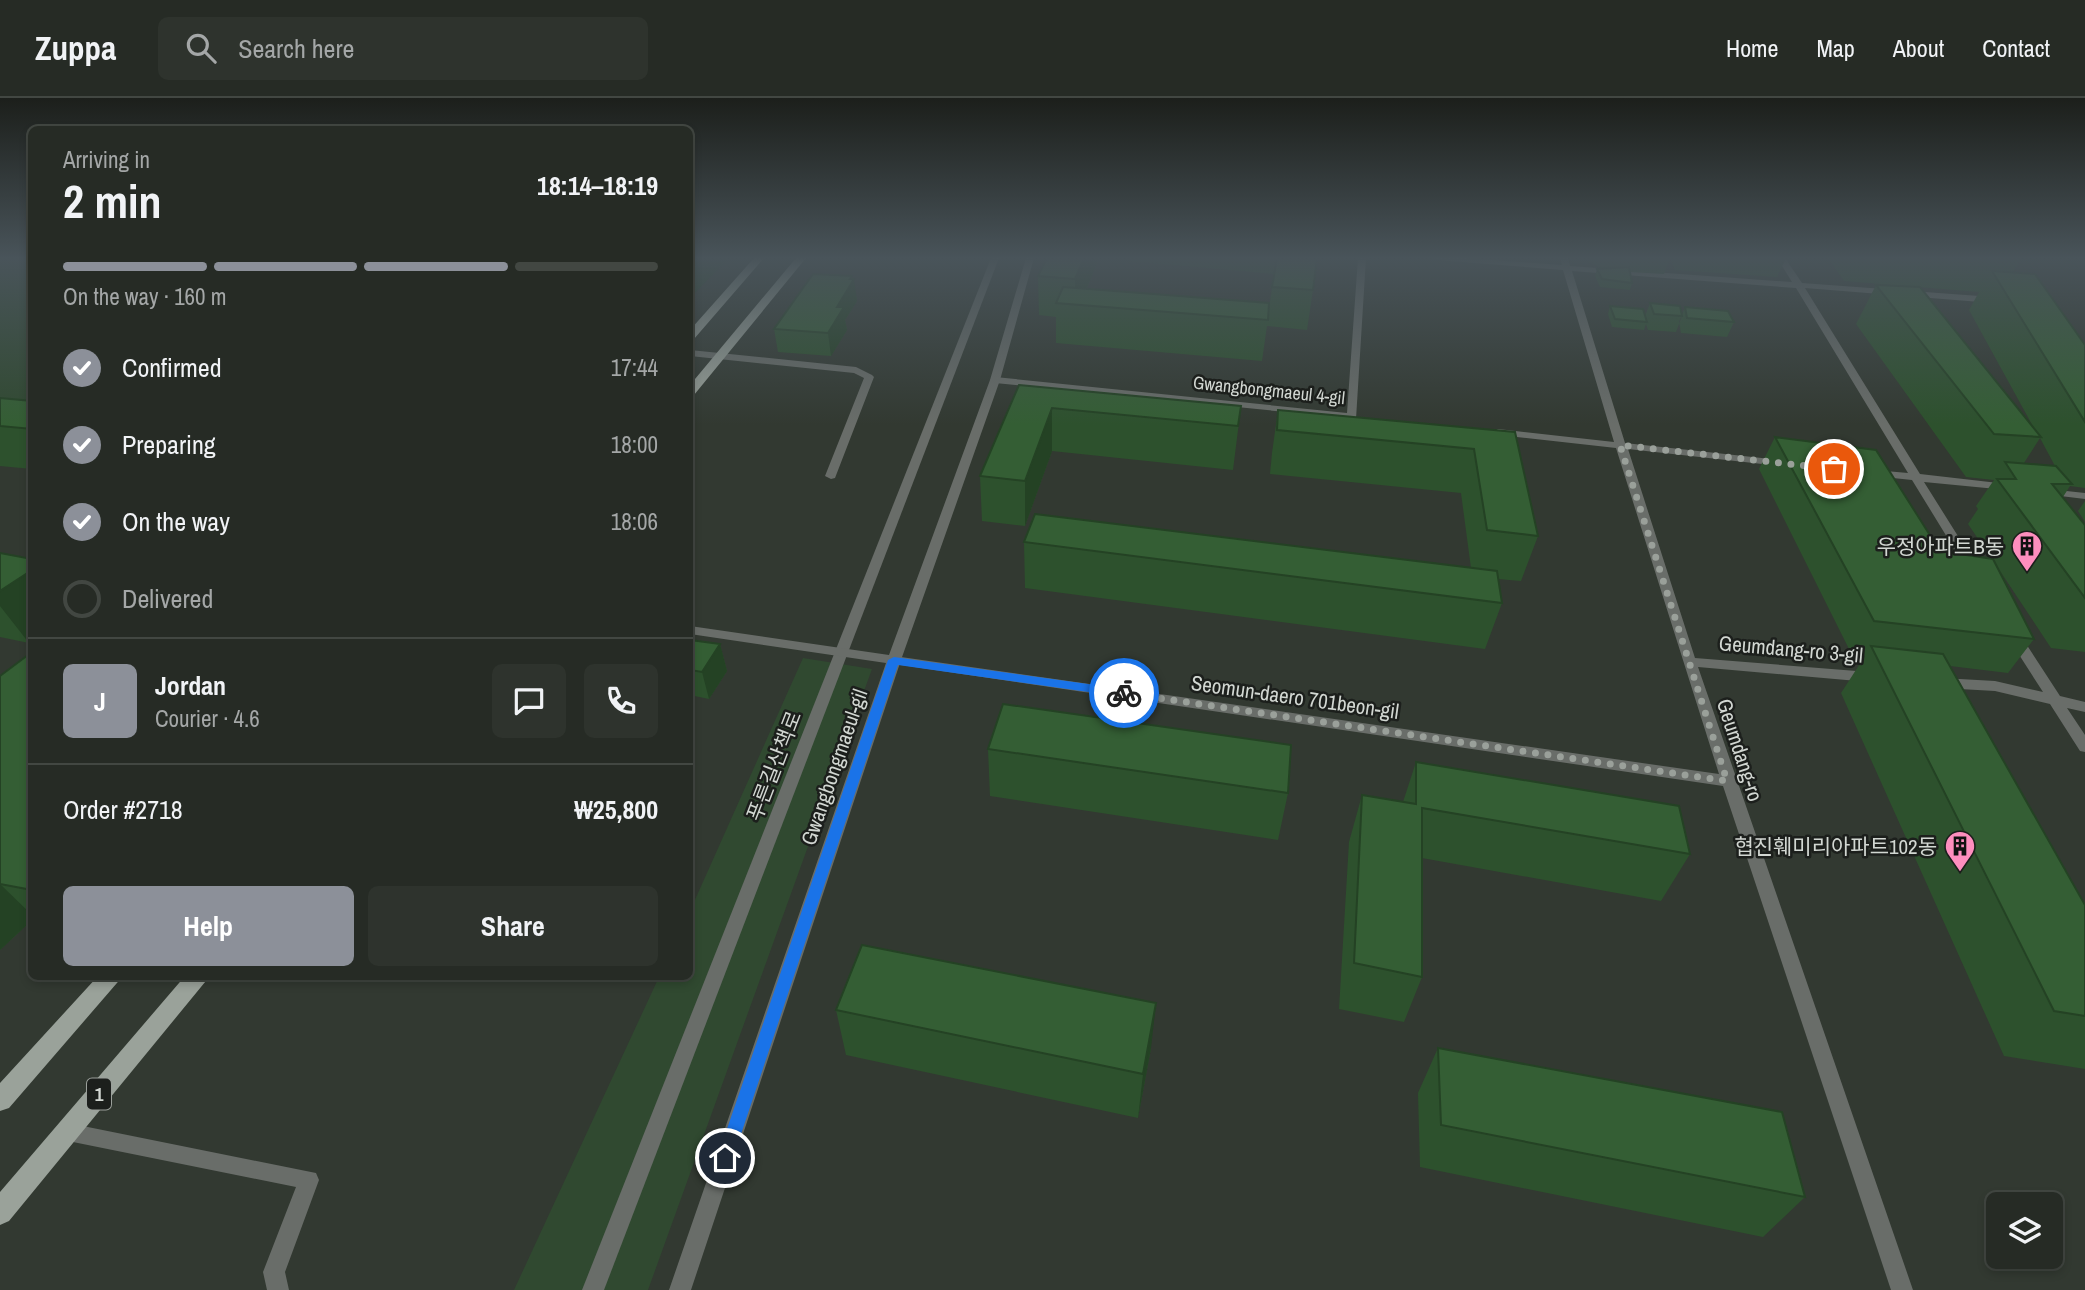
<!DOCTYPE html>
<meta charset="utf-8">
<style>
body{margin:0;font-family:"Archivo Narrow","Noto Sans KR",sans-serif;background:#2e332d;color:#f1f3f6;height:100vh;display:flex;flex-direction:column;font-size:26px;white-space:nowrap}
*{box-sizing:border-box;margin:0}
p{font-size:23px;color:#a4a7a7}
.icon{flex:none;width:38px;height:38px;fill:none;stroke:currentColor;stroke-width:2;stroke-linecap:round;stroke-linejoin:round}
.map{position:relative;flex:1;overflow:hidden}
.drawer{position:absolute;left:28px;top:28px;width:665px;height:854px;display:flex;flex-direction:column;background:#262b25;border-radius:10px;box-shadow:0 4px 10px #0003,0 0 0 2px #424742}
.drawer>*{flex:none}
.buttons{position:absolute;left:1986px;top:1094px;display:grid;gap:14px}
.buttons a{display:grid;place-items:center;width:77px;height:77px;border-radius:10px;background:#262b25;box-shadow:0 4px 10px #0003,0 0 0 2px #424742;font-size:35px}
.pin{position:absolute;display:grid;place-items:center;width:60px;height:60px;color:#fff;margin:-30px;border:4px solid #fff;border-radius:50%;box-shadow:0 2px 7px #0007}
.courier{position:absolute;display:grid;place-items:center;width:70px;height:70px;margin:-35px;border:5px solid #1a73e8;border-radius:50%;background:#fff;color:#222;box-shadow:0 2px 9px #0007}
.head em{font-style:normal;font-weight:700}
.head div{display:flex;flex-direction:column-reverse}
.head{display:flex;align-items:center;justify-content:space-between;height:119px;padding:0 35px}
h1{font-size:46px;font-weight:700;line-height:52px}
.bar{display:grid;grid-template-columns:repeat(4,1fr);gap:10px 7px;align-content:center;height:84px;padding:0 35px}
.bar i{height:9px;border-radius:5px;background:#424742}
.bar .current{background:#8c9099}
.bar p{grid-column:span 4}
.line{display:flex;align-items:center;gap:18px;padding:0 35px;border-top:2px solid #424742}
.line div{flex:1}
.round{display:grid;place-items:center;flex:none;width:74px;height:74px;border-radius:10px;background:#2e332d}
ol{padding:0 35px;list-style:none}
li{display:flex;align-items:center;gap:21px;height:77px}
li p{margin-inline-start:auto}
li .icon{padding:7px;border-radius:50%;background:#8c9099;color:#fff;stroke-width:4}
li:last-child{color:#a4a7a7}
li i{width:38px;height:38px;border:4px solid #424742;border-radius:50%}
.primary-button{display:flex;gap:14px;margin-top:auto;padding:14px 35px}
.primary-button a{flex:1;height:80px;border-radius:10px;background:#8c9099;color:#fff;font-size:28px;font-weight:700;line-height:80px;text-align:center}
.primary-button a+a{background:#2e332d;color:#f1f3f6}
header{display:flex;align-items:center;gap:42px;box-sizing:border-box;height:98px;padding:0 35px;background:#262b25;border-bottom:2px solid #424742}
header strong{font-size:33px}
nav{display:flex;gap:38px;margin-inline-start:auto;font-size:24px}
.search{width:490px;height:63px;background:#2e332d;display:flex;align-items:center;gap:18px;box-sizing:border-box;padding:0 24px;border-radius:10px;color:#a4a7a7;font-size:26px}
.map>svg:first-child{display:block}
.green{fill:#304930}
.lines{fill:none;stroke-linecap:round;stroke-linejoin:round}
.pedestrian{fill:#696d69;fill-rule:evenodd}
.minor{fill:#696d69;fill-rule:evenodd}
.tertiary{fill:#696d69;fill-rule:evenodd}
.primary{fill:#9aa29a;fill-rule:evenodd}
.wall{fill:#2d512d;fill-rule:evenodd}
.shaded-wall{fill:#244224}
.building{fill:#345e34;stroke:#244224;stroke-width:2}
.route{fill:#1a73e8}
.done{stroke:#9aa09a;stroke-width:7;stroke-dasharray:0 12.6}
.labels{text-anchor:middle;dominant-baseline:central;stroke-width:5;stroke-linejoin:round;paint-order:stroke}
.far-street-label{font-size:18px;fill:#d2d7d2;stroke:#1c1f1c}
.shield{fill:#1c1f1c;stroke:#9ba09b;stroke-width:2}
.shield-label{font-size:19px;font-weight:bold;fill:#d2d7d2}
.poi-label{font-size:21px;fill:#d2d7d2;stroke:#1c1f1c;text-anchor:end}
.street-label{font-size:21px;fill:#d2d7d2;stroke:#1c1f1c}
</style>
<header>
<strong>Zuppa</strong>
<div class="search"><svg class="icon" aria-label="search" viewBox="0 0 24 24"><circle cx="10" cy="10" r="6"/><path d="M15 15l6 6"/></svg>Search here</div>
<nav><a>Home</a><a>Map</a><a>About</a><a>Contact</a></nav>
</header>
<div class="map">
<svg width="2085" height="1192" viewBox="0 0 2085 1192">
<rect width="100%" height="100%" fill="#323931"/>
<path class="green" d="M0 160H31V323L0 341Z
M803 560 872 571 648 1192H514L659 879 690 878V813Z"/>
<g class="lines">
<path class="pedestrian" d="M991 160H999L604 1192H582Z"/>
<path class="minor" d="M1358 160H1366L1356 321 995 285 990 282 995 279 1347 315Z
M1433 160H1466L1562 167 1560 160H1568L1570 168 1792 184 1777 160H1785L1802 185 1993 199 1997 202 1993 205 1805 190 1920 376 2007 386 2013 389 2007 392 1924 384 1978 470 1972 474 1966 470 1912 382 1874 378 1868 375 1874 372 1908 375 1796 190 1572 173 1625 345 1780 362 1785 365 1780 368 1628 351 1695 560 1869 574 1876 579 1869 584 1698 569 1913 1192H1891L1723 688 894 566 887 562 894 558 1719 676 1616 350 1498 337 1493 334 1498 331 1614 344 1563 172 1437 162Z
M690 252 856 269 872 277 874 279 835 380 831 381 825 378 864 280 854 275 690 258Z
M2048 391 2085 395V401L2044 396 2042 394Z
M2014 534 2019 535 2060 598 2085 604V614L2067 610 2085 637V654L2080 653 2050 606 1995 593 1942 590 1935 585 1942 580 1995 583 2043 594 2007 538Z
M68 1025 316 1075 319 1082 285 1174 289 1192H267L263 1174 296 1089 68 1043 61 1041 58 1034 61 1027Z"/>
<path class="tertiary" d="M1026 160H1034L1000 282 901 562 691 1192H669L886 565 690 536V528L889 557 990 282Z"/>
<path class="primary" d="M754 160H764L694 241 690 242V232Z
M796 160H806L694 297 690 298V287Z
M98 878H123L9 1010 0 1013V985Z
M185 878H210L9 1123 0 1127V1094Z"/>
</g>
<path class="wall" d="M1099 160 1087 190 1268 217 1274 176 1129 163V160H1317L1313 192 1307 232 1267 228 1262 263 1056 245V219L1039 217 1038 178Z
M1590 160H1670L1664 176 1630 174 1632 185 1630 192 1600 189 1595 178 1597 171 1602 170 1589 164Z
M1670 160H1786L1777 179 1675 172Z
M1828 160H2022L2013 174 2085 247V390L2070 388 2063 399 2085 427V554L2051 550 2000 473 2034 541 2008 575 1950 568 2085 807V971L2004 958 1841 595 1865 558 1852 557 1759 371 1775 339 1940 453 1991 460 1968 426 1978 411 1976 408 1994 382 1966 379 1856 226 1876 187 2036 334 1969 212 1979 194 1844 183ZM2040 340 2055 368 2024 365Z
M853 181 857 203 845 222 847 232 831 258 778 254 774 231Z
M1650 205 1682 218 1676 234 1648 232 1646 226 1644 232 1612 229 1608 216 1610 208 1645 218Z
M1685 209 1734 224 1727 239 1681 235 1679 224Z
M1019 287 1241 308 1233 372 1052 353 1025 428 982 423 980 378Z
M0 300 32 303V371L0 368Z
M1278 312 1515 334 1538 438 1521 483 1498 481 1502 505 1485 551 1025 490 1024 444 1471 470 1461 395 1270 376 1272 355Z
M2085 403V424L2078 413Z
M0 455 32 461V543L29 545 0 539Z
M690 542 720 546 727 573 709 601 690 597Z
M32 554V822L0 852V578Z
M988 651 1288 695 1278 742 990 698Z
M1416 664 1690 756 1661 803 1422 760V879L1404 924 1339 911 1349 744 1362 697 1403 704Z
M836 912 1151 950 1138 1020 846 957Z
M1438 950 1805 1099 1763 1139 1420 1069 1418 995Z"/>
<path class="shaded-wall" d="M696 160H729L690 200V166Z
M1084 160H1099L1080 207H1075V181Z
M852 178 853 184 854 181 857 203 845 222 847 232 831 258 828 235 837 209Z
M1052 310V353L1025 428V383Z
M32 472V543L29 545 0 508V493Z
M720 546 727 573 709 601 702 574Z
M0 786 32 817V822L0 852Z
M1156 905 1151 950 1138 1020 1143 976Z"/>
<path class="building" d="M690 160H696L690 166Z
M1047 160H1084L1075 181 1038 178Z
M1277 160H1317L1313 192 1272 189Z
M1629 169 1632 185 1602 181 1597 171Z
M1992 173 2035 176 2085 247V324Z
M813 176 852 178 850 181H854L837 209H844L828 235 774 231Z
M1876 187 1920 189 2041 339 1994 336Z
M1063 189 1269 205 1268 222 1056 205Z
M1650 205 1680 208 1682 218 1654 216Z
M1610 208 1643 211 1647 224 1615 221Z
M1685 209 1728 213 1734 224 1687 220Z
M1019 287 1241 308 1238 328 1052 310 1025 383 980 378Z
M0 300 32 303V331L0 328Z
M1278 312 1515 334 1538 438 1487 432 1474 351 1277 332Z
M1775 339 1876 352 1940 453 1993 461 2034 541 1874 523Z
M2005 364 2056 368 2072 386H2052L2085 427V500L1997 381H2016Z
M1035 416 1497 473 1502 505 1024 444Z
M0 455 32 461V472L0 493Z
M690 542 720 546 702 574 690 572Z
M1871 548 1943 556 2085 807V918L2054 913Z
M32 554V792L0 786V578Z
M1003 606 1291 647 1288 695 988 651Z
M1416 664 1679 708 1690 756 1422 710V879L1354 865 1362 697 1416 706Z
M862 847 1156 905 1143 976 836 912Z
M1438 950 1782 1014 1805 1099 1441 1027Z"/>
<linearGradient id="sky" x2="0" y2="1"><stop stop-color="#1c1f1b"/><stop offset="0.49" stop-color="#49545a"/><stop offset="1" stop-color="#49545a" stop-opacity="0"/></linearGradient>
<rect width="2085" height="327" fill="url(#sky)"/>
<path class="route" d="M894 559 1124 591 1130 595 1124 599 898 567 733 1060 731 1066 725 1068 719 1066 717 1060 888 562Z"/>
<g class="lines">
<path class="done" d="M1124 595 1727 683 1620 347 1834 371"/>
</g>
<defs>
<g id="building-pin" transform="scale(1.575)"><path d="M0 17L-7.5 6A9.5 9.5 0 1 1 7.5 6Z" fill="#fe8ebe" stroke="#1c1f1c"/><path d="M-4-6H4V6H1V3H-1V6H-4ZM-2.5-4.3h1.7v1.8h-1.7ZM.8-4.3h1.7v1.8H.8ZM-2.5-1h1.7V.8h-1.7ZM.8-1h1.7V.8H.8Z" fill="#111"/></g>
</defs>
<g fill-rule="evenodd">
<use href="#building-pin" x="2027" y="448"/>
<use href="#building-pin" x="1960" y="748"/>
</g>
<g class="labels">
<g class="far-street-label">
<text transform="translate(1269 292) rotate(6)">Gwangbongmaeul 4-gil</text>
</g>
<rect class="shield" x="87" y="980.5" width="24" height="31" rx="5"/>
<g class="shield-label">
<text x="99" y="996">1</text>
</g>
<g class="poi-label">
<text x="2004" y="448">우정아파트B동</text>
<text x="1937" y="748">협진훼미리아파트102동</text>
</g>
<g class="street-label">
<text transform="translate(1791 551) rotate(5)">Geumdang-ro 3-gil</text>
<text transform="translate(1295 599) rotate(8)">Seomun-daero 701beon-gil</text>
<text transform="translate(1740 652) rotate(72)">Geumdang-ro</text>
<text transform="translate(774 668) rotate(-69)">푸른길산책로</text>
<text transform="translate(834 669) rotate(-71)">Gwangbongmaeul-gil</text>
</g>
</g>
</svg>
<div class="buttons">
<a><svg class="icon" aria-label="layers" viewBox="0 0 24 24"><path d="M12 4l9 5-9 5-9-5zM3 14l9 5 9-5"/></svg></a>
</div>
<div class="pin" style="left:1834px;top:371px;background:#ea580c"><svg class="icon" aria-label="bag" viewBox="0 0 24 24"><path d="M5 8h14l-1 12H6zM9 8a3 3 0 0 1 6 0"/></svg></div>
<div class="pin" style="left:725px;top:1060px;background:#1f2937"><svg class="icon" aria-label="home" viewBox="0 0 24 24"><path d="M3 11l9-7 9 7M6 9v11h12V9"/></svg></div>
<div class="courier" style="left:1124px;top:595px"><svg class="icon" aria-label="bike" viewBox="0 0 24 24"><circle cx="6" cy="16" r="4"/><circle cx="18" cy="16" r="4"/><path d="M6 16l4-8h5l3 8M10 8l3 8H6M13 5h3"/></svg></div>
<section class="drawer">
<div class="head"><div><h1>2 min</h1><p>Arriving in</p></div><em>18:14–18:19</em></div>
<div class="bar"><i class="current"></i><i class="current"></i><i class="current"></i><i></i><p>On the way · 160 m</p></div>
<ol>
<li><svg class="icon" aria-label="check" viewBox="0 0 24 24"><path d="M5 12l5 5 9-10"/></svg>Confirmed<p>17:44</p></li>
<li><svg class="icon" aria-label="check" viewBox="0 0 24 24"><path d="M5 12l5 5 9-10"/></svg>Preparing<p>18:00</p></li>
<li><svg class="icon" aria-label="check" viewBox="0 0 24 24"><path d="M5 12l5 5 9-10"/></svg>On the way<p>18:06</p></li>
<li><i></i>Delivered</li>
</ol>
<div class="line" style="height:126px"><b class="round" style="background:#8c9099;color:#fff">J</b><div><b>Jordan</b><p>Courier · 4.6</p></div><a class="round"><svg class="icon" aria-label="chat" viewBox="0 0 24 24"><path d="M4 5h16v11H9l-5 4z"/></svg></a><a class="round"><svg class="icon" aria-label="phone" viewBox="0 0 24 24"><path d="M5 4h4l2 5-3 2q2 4 5 5l2-3 5 2v4C11 20 4 13 5 4z"/></svg></a></div>
<div class="line" style="height:91px"><div>Order #2718</div><b>₩25,800</b></div>
<div class="primary-button"><a>Help</a><a>Share</a></div>
</section>
</div>
